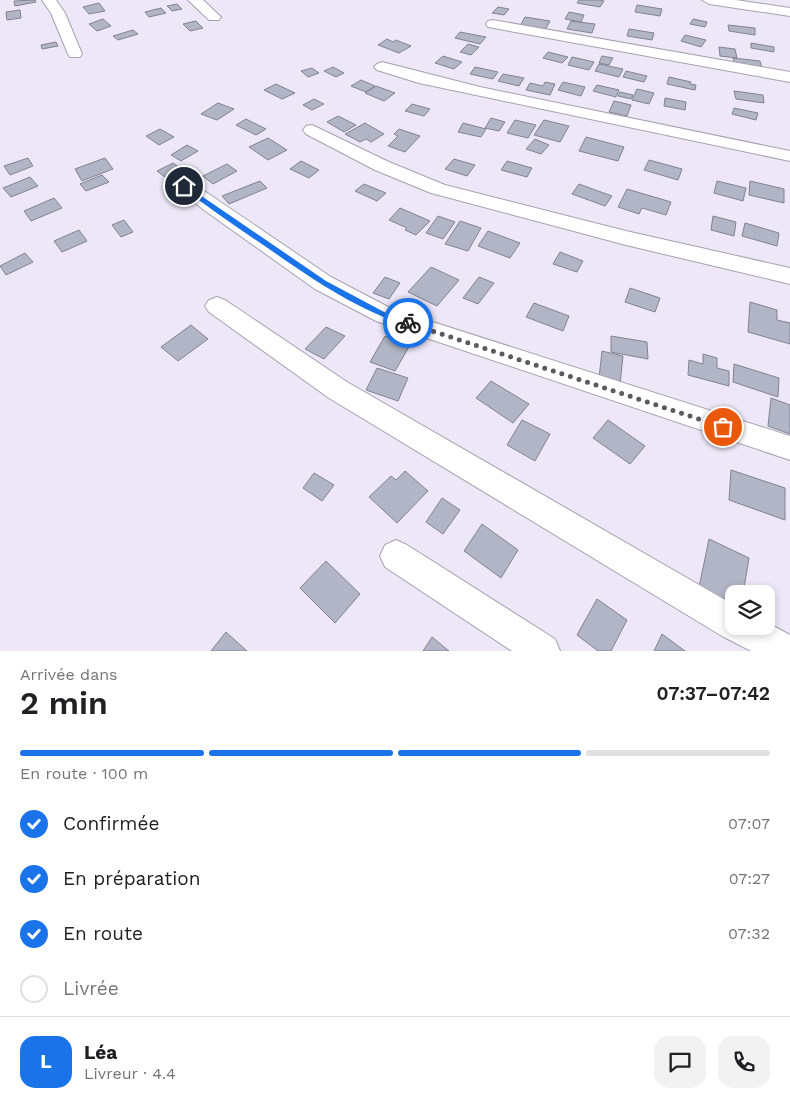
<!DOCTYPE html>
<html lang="fr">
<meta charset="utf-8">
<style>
body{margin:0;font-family:"Work Sans",sans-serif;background:#f2f2f2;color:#202124;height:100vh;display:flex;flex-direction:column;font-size:19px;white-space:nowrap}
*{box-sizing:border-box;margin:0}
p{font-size:16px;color:#757577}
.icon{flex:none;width:28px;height:28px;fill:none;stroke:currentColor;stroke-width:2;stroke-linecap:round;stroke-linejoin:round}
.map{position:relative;height:651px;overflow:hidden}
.sheet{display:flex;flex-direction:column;background:#fff;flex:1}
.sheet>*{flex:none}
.tools{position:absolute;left:725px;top:585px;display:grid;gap:10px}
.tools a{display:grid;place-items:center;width:50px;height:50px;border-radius:10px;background:#fff;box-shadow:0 2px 8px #0003;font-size:25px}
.pin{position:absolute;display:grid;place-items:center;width:42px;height:42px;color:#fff;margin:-21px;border:2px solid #fff;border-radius:50%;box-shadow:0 1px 5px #0007}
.courier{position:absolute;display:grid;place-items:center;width:50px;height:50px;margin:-25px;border:4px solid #1a73e8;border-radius:50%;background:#fff;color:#222;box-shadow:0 1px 6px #0007}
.head em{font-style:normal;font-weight:600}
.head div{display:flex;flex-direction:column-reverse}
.head{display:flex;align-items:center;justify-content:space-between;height:85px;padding:0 20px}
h1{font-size:32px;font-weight:600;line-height:38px}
.bar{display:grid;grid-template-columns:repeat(4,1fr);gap:8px 5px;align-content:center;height:60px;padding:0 20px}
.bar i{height:6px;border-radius:4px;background:#e0e0e0}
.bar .current{background:#1a73e8}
.bar p{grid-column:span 4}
.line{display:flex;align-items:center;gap:12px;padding:0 20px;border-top:1px solid #e0e0e0}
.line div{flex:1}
.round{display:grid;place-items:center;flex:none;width:52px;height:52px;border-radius:15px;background:#f2f2f2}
ol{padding:0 20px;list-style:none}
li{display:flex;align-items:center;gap:15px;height:55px}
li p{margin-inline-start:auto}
li .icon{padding:5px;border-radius:50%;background:#1a73e8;color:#fff;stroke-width:4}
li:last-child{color:#757577}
li i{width:28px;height:28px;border:2px solid #e0e0e0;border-radius:50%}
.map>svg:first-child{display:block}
.building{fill:#b2b5c5;stroke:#818392}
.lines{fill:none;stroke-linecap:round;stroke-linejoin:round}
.minor-casing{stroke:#a6a1b0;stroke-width:2}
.minor{fill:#fff;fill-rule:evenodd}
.route{fill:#1a73e8}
.done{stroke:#5c5962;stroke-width:5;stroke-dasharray:0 9}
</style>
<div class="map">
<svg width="790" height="651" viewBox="0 0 790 651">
<rect width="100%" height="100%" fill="#ede7f7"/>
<path class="building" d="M35 0 36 2 15 6 14 1Z
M579 0H598L604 1 600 7 577 3Z
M99 3 105 11 89 14 83 7Z
M177 4 182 9 172 11 167 6Z
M637 5 662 9 660 16 635 12Z
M498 7 509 9 504 15 492 13Z
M161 8 166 13 149 17 145 12Z
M20 10 21 18 7 20 6 12Z
M569 12 584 15 581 22 565 19Z
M525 17 550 21 545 30 520 26Z
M103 19 111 26 97 31 89 24Z
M693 19 707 22 705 27 690 24Z
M196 21 203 28 190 31 183 24Z
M571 21 595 24 592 33 567 29Z
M728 25 755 28V35L729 31Z
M629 29 654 33 652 40 627 36Z
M133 30 138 34 118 40 113 36Z
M460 32 486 37 480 44 455 38Z
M685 35 706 40 701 47 681 41Z
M387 39 393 42 396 40 411 46 399 53 378 45Z
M56 42 58 46 42 49 41 45Z
M751 43 774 47V52L751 48Z
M468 44 479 47 471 55 460 52Z
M719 47 735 49 737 58 720 56Z
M548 52 568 57 562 63 543 58Z
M443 56 462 62 454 69 435 63Z
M602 56 613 58 609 65 599 63Z
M572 57 594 62 589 70 568 65Z
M733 58 760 61 762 69 735 66Z
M599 64 623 69 619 77 595 71Z
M333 67 344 73 336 77 324 71Z
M475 67 498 72 493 79 470 74Z
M312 68 319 73 308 77 301 71Z
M626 71 647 76 644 82 623 77Z
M503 74 524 78 519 86 498 81Z
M669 77 691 82 690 84 696 85 695 90 667 84Z
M361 80 375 86 366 92 351 86Z
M545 82 555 84 550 95 526 90 530 83 543 86Z
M563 82 585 87 581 96 558 90Z
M276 84 295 93 282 99 264 90Z
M597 85 619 90 616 97 593 91Z
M376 86 395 93 384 101 365 93Z
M637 89 654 93 649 104 632 100Z
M734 91 763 95 764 103 736 99Z
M620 92 633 95 631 99 618 96Z
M665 98 686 102 685 110 664 106Z
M314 99 324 104 312 110 303 105Z
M614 101 631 105 627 116 609 112Z
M218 103 234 109 217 120 201 114Z
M412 104 430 109 424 116 405 111Z
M734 108 758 113 756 120 732 114Z
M338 116 356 125 344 132 327 122Z
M491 118 505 122 499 131 485 128Z
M246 119 266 129 256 135 236 125Z
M515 120 536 125 528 138 507 133Z
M544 120 569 126 560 142 534 135Z
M365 123 384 134 371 142 366 139 360 142 345 134Z
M463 123 486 129 481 137 458 132Z
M160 129 174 137 159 145 146 136Z
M399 129 420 136 405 152 388 146 398 136 394 134Z
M586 137 624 147 618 161 579 151Z
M268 138 287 150 268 160 249 147Z
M535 139 549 145 541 154 526 149Z
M187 145 198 151 181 161 171 155Z
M28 158 33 166 10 175 4 166Z
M105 158 113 169 82 181 75 169Z
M454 159 475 165 467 176 445 169Z
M649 160 682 169 678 180 644 170Z
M301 161 319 170 309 178 290 169Z
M507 161 532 168 527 177 501 170Z
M173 163 186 172 170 181 157 171Z
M227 164 237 171 213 184 203 176Z
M102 175 109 182 86 191 80 184Z
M30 177 38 186 11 197 3 188Z
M260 181 267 188 229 204 222 196Z
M717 181 746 188 743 201 714 193Z
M750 181 784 189V203L749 195Z
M364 184 386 193 377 201 355 191Z
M579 184 612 196 605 206 572 194Z
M627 189 671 202 666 215 642 208 639 214 618 207Z
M54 198 62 208 31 221 24 211Z
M400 208 430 221 416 235 405 230 407 228 389 220Z
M438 216 455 222 443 239 426 233Z
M713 216 736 222 734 236 711 230Z
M124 220 133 232 121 237 112 225Z
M460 221 481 228 468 251 445 244Z
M745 223 779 233 777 246 742 236Z
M79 230 87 241 62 252 54 241Z
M488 231 520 243 510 258 478 246Z
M560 252 583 261 577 272 553 264Z
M25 253 33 262 6 275 0 266Z
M431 267 459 280 437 306 408 292Z
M385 277 400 283 389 299 373 293Z
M479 277 494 283 478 304 463 298Z
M630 288 660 298 655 312 625 302Z
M750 302 777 310V320L790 323V344L748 332Z
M534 303 569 316 563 331 526 317Z
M191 325 208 339 178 361 161 347Z
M326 327 345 336 324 359 305 349Z
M385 336 410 345 395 371 370 362Z
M611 336 647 342 648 359 611 352Z
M602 351 623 356 620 384 599 378Z
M703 354 717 358V368L729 371V386L688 375 689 360 703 364Z
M734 364 779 378 778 397 733 382Z
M377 368 408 378 398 401 366 390Z
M491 381 529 404 513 423 476 398Z
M771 398 790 405V434L768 426Z
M522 420 550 434 535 461 507 445Z
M608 420 645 446 630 464 593 438Z
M731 470 785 488V520L729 500Z
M405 471 428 491 397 523 369 497 391 476 396 480Z
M314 473 334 485 322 501 303 488Z
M442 498 460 510 443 534 426 522Z
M482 524 518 550 501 578 464 551Z
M709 539 749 558 743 594H734V610L698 592Z
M326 561 360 594 335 623 300 588Z
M597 599 627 620 611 651H598L577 635Z
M226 632 247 651H211Z
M662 634 685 651H654Z
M432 637 449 651H423Z"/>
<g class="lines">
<g class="minor-casing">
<path id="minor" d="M42 0H56L65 13 82 54 80 57H70L68 54 51 13Z
M188 0H203L221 17 219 20H209Z
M702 0H736L790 8V16L709 4Z
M493 20 790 72V82L488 27 486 24 488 21Z
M382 62 480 87 790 151V161L419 83 377 70 374 67 377 64Z
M312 125 389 162 445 185 626 231 790 268V284L626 245 431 193 375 170 306 134 303 130 306 126Z
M184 180 191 182 331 277 392 309 790 436V460L376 321 315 289 204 210 174 186 177 182Z
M217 297 225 300 347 382 734 605V626H766V622L790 635V651H751L722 636 329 398 209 312 205 306 209 300Z
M396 540 407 545 555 639 560 651H512L385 567 380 556 385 545Z"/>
</g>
<use href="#minor" class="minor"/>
</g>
<path class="route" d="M184 184 326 281 386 313 411 321V325L408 326C358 310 315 281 272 251 241 230 211 210 182 187L181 186Z"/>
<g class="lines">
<path class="done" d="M408 323 723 427"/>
</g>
</svg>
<div class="tools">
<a><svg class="icon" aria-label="layers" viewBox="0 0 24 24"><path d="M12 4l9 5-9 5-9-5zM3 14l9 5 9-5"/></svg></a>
</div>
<div class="pin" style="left:723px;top:427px;background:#ea580c"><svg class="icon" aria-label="bag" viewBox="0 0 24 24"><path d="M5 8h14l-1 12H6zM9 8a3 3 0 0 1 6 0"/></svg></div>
<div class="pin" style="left:184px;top:186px;background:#1f2937"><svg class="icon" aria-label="home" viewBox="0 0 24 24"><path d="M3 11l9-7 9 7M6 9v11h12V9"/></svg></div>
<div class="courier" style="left:408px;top:323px"><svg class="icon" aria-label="bike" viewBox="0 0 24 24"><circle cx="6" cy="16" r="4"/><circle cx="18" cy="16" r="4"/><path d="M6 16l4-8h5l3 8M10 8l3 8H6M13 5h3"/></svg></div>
</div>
<section class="sheet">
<div class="head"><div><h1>2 min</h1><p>Arrivée dans</p></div><em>07:37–07:42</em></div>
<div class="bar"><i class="current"></i><i class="current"></i><i class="current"></i><i></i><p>En route · 100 m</p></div>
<ol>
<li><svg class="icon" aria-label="check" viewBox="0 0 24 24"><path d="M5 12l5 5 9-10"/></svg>Confirmée<p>07:07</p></li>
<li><svg class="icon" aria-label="check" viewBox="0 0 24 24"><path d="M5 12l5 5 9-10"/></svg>En préparation<p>07:27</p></li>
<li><svg class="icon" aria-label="check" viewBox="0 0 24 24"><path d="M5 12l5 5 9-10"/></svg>En route<p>07:32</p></li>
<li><i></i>Livrée</li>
</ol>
<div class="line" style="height:90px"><b class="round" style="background:#1a73e8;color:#fff">L</b><div><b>Léa</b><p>Livreur · 4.4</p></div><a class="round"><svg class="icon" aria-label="chat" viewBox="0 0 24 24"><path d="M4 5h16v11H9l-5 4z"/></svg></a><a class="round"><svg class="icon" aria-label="phone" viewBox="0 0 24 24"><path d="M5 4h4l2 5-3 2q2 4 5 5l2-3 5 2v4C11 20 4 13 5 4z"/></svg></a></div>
</section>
